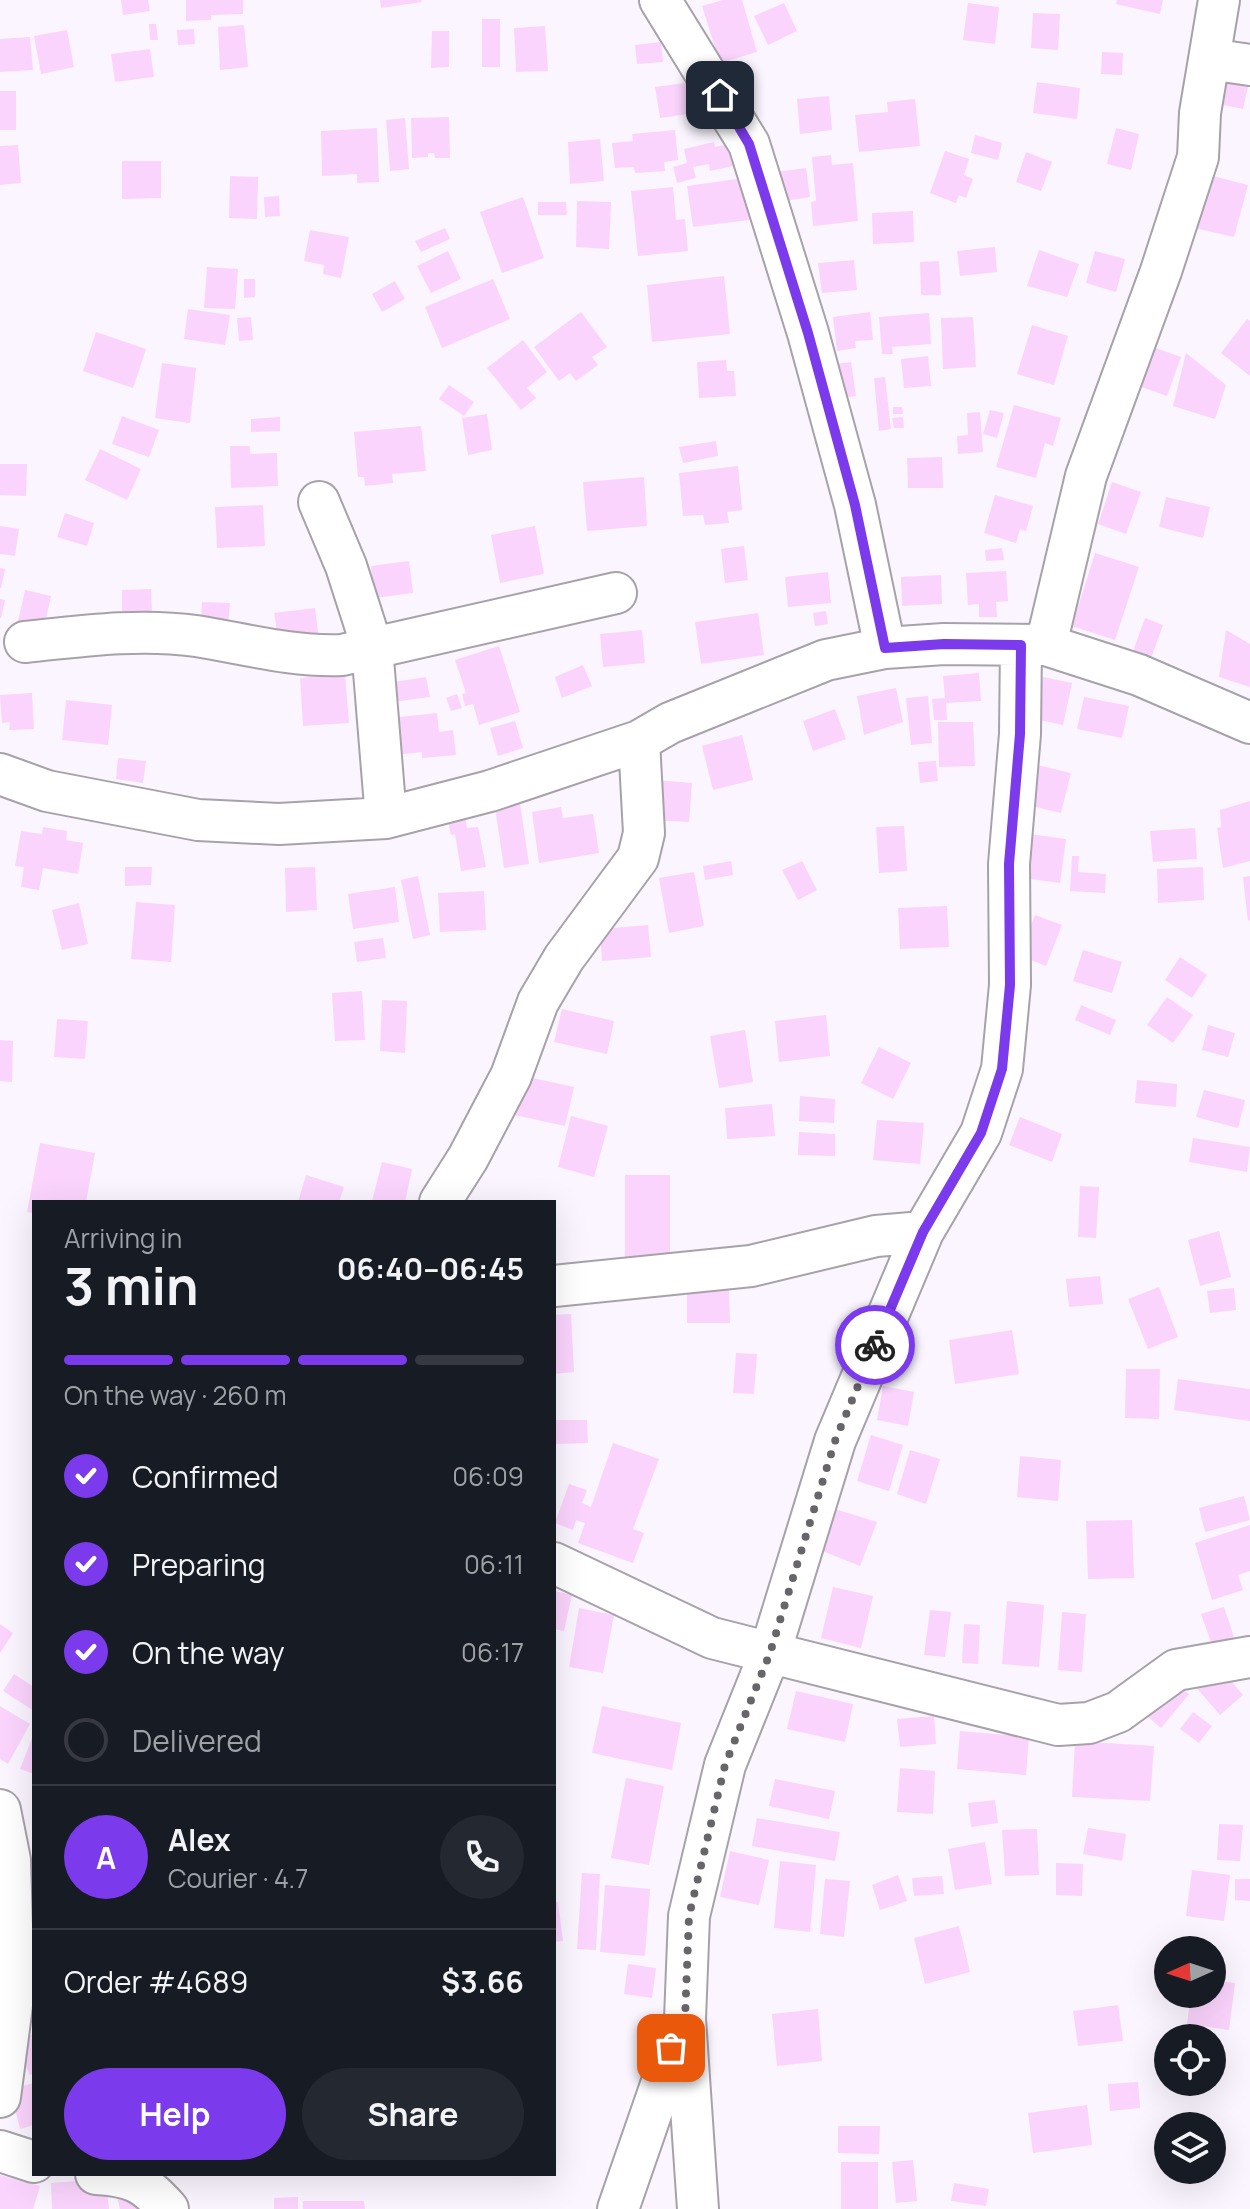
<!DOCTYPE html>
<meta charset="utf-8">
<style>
body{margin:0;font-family:Manrope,sans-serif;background:#242831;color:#f1f3f6;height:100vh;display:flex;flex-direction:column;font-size:30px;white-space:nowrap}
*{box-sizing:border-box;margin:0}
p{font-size:26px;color:#9ea1a6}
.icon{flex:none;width:44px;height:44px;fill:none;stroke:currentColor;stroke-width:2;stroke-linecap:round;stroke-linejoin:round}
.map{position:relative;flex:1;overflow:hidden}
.drawer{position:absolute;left:32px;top:1200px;width:524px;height:976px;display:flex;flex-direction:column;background:#171b24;border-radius:0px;box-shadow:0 8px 32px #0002}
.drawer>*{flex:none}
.needle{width:52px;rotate:267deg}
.tools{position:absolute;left:1154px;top:1936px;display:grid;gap:16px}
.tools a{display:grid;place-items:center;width:72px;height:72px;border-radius:50%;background:#171b24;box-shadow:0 8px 32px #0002;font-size:40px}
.pin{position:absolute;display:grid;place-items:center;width:68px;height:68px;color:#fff;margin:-34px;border-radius:16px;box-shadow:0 4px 12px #0006}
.courier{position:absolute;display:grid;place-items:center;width:80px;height:80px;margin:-40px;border:6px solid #7c3aed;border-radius:50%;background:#fff;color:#222;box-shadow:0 2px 10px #0007}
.overview em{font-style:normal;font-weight:700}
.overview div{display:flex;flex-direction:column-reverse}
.overview{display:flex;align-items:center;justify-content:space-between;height:136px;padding:0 32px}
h1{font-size:52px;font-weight:700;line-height:60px}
.bar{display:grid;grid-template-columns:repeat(4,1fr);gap:12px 8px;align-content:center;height:96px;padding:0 32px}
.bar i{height:10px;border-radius:6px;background:#363941}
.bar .active{background:#7c3aed}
.bar p{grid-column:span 4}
.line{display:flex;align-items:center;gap:20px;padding:0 32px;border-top:2px solid #363941}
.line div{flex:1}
.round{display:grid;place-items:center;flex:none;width:84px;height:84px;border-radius:42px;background:#242831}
ol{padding:0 32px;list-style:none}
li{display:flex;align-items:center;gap:24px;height:88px}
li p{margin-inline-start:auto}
li .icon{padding:8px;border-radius:50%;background:#7c3aed;color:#fff;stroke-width:4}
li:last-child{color:#9ea1a6}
li i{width:44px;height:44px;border:4px solid #363941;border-radius:50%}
.button{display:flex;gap:16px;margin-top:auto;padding:16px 32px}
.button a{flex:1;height:92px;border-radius:48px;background:#7c3aed;color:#fff;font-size:32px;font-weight:700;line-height:92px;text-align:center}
.button a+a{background:#242831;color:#f1f3f6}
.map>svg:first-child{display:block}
.building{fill:#fbd4fd}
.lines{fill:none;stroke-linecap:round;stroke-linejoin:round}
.street-casing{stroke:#a7a2aa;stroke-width:44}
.street{stroke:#fff;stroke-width:40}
.done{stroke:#68656a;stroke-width:8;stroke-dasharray:0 14.4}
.route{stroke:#7c3aed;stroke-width:10}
</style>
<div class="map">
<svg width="1250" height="2209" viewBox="0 0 1250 2209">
<rect width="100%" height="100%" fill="#faf5fe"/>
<path class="building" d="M121 0H148L150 11 123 15Z
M186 0H243V14L211 15V20L186 21Z
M380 0H421L422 2 381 8Z
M723 0H742L757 52 720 63 702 6Z
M1117 0H1163L1160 14 1116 4Z
M784 3 797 31 768 45 754 16Z
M968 3 999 7 995 44 963 40Z
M1033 13 1060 14 1058 50 1031 48Z
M482 19H500V67H482Z
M149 24H156L158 40H150Z
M244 25 248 67 220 70 218 27Z
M545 26 548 71 516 72 514 28Z
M194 29 195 44 178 45 177 30Z
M67 30 74 67 41 74 34 36Z
M432 31H449V67L431 68Z
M30 37 33 70 0 72V39Z
M661 42 663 62 637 64 635 45Z
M150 49 154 77 115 82 111 54Z
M1102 52 1123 53 1122 75 1101 74Z
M1213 75 1249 82 1243 109 1208 102Z
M699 81 703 112 660 118 655 87Z
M1037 82 1080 88 1077 119 1033 113Z
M0 91H16V130H0Z
M829 96 832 130 800 134 797 99Z
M915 99 920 146 859 152 855 115 888 112 887 102Z
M449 117 450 158H435L434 153H428V157L412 158 411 118Z
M405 118 409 169 390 171 386 120Z
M377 128 379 182 357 183V174L322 176 321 131Z
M1116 128 1139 134 1131 170 1107 164Z
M675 130 678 160 664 162 665 171 635 173 634 167 615 168 612 143 633 141 632 134Z
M975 135 1002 143 998 160 971 153Z
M600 139 604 181 570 184 568 142Z
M714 142 715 147 738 142 743 164 710 171 709 164 693 167 696 178 677 183 673 167 687 163 684 149Z
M18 145 21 183 0 185V146Z
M945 151 969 159 964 175 973 179 966 198 959 195 956 203 930 193Z
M1026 152 1052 162 1041 191 1016 182Z
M831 155 832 165 853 163 858 221 813 226 811 202 816 201 812 157Z
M122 161H161V198L122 199Z
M806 168 810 197 778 202 774 172Z
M1205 174 1248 185 1234 237 1190 227Z
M230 176 258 177 257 219 229 218Z
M744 178 749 220 693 227 687 186Z
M673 187 676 220 685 219 688 251 638 256 631 191Z
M279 196 280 216 265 217 264 197Z
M523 197 544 258 502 273 480 212Z
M577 201 611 202 609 249 576 247Z
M538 202H566L567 215H538Z
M913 211 914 242 873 244 872 213Z
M445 228 450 239 421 252 415 241Z
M310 230 349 237 341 278 323 274 324 265 304 261Z
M995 247 997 272 960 276 957 251Z
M1039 250 1079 264 1067 297 1027 286Z
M448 251 461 279 431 293 417 266Z
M1095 251 1125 259 1116 292 1086 283Z
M854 260 857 290 822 293 818 263Z
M939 261 941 295H921L920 262Z
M207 267 238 269 235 309 204 308Z
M724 276 730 334 652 342 647 285Z
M244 279H255V297L244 298Z
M493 279 510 319 442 348 425 307Z
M395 281 405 299 382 312 372 294Z
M188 309 230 315 225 345 184 339Z
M581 312 607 347 592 357 598 365 576 381 570 373 559 381 534 347Z
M870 312 873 340 855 341 856 348 837 351 833 317Z
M929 313 931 344 892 347 893 354H882L879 317Z
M251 317 253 340 239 341 237 318Z
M973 317 976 367 943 369 941 318Z
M1247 319 1250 321V376L1221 353Z
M1032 325 1068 336 1054 385 1017 374Z
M96 332 146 349 133 388 83 371Z
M523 340 547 372 527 388 536 398 521 410 487 368Z
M1147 345 1181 357 1167 396 1133 384Z
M1186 353 1226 385 1215 419 1173 406Z
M928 356 931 386 904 388 901 359Z
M726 360 727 371H734L736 396 699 398 697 362Z
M851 362 856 396 840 398 836 364Z
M162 363 196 368 190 423 155 418Z
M885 377 891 429 879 431 874 378Z
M449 385 474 402 464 416 439 399Z
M1014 405 1061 418 1053 446 1045 443 1036 478 996 467Z
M893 407H902L903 414H893Z
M990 410 1004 413 997 438 983 434Z
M980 412 983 452 958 454 957 436 968 435 967 413Z
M487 414 492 450 468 455 462 418Z
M122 416 159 430 149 457 112 444Z
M280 417V431L251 432V419Z
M903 417 904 428H894L892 418Z
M421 426 426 471 392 474 393 483 365 486 364 477H358L354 432Z
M716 441 718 456 683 463 679 447Z
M230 446H250V454L277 453 278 486 231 488Z
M100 449 141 469 127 500 85 480Z
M942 457 943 488H908L907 458Z
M0 464H27L26 496 0 495Z
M738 466 742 510 727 512 729 523 705 525 703 515 683 516 679 473Z
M644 477 647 526 587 531 583 482Z
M1112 482 1141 492 1126 534 1098 524Z
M995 495 1033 506 1026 531 1020 529 1016 543 984 533Z
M1166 497 1210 507 1203 538 1159 527Z
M263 505 265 546 217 548 215 507Z
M65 513 94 523 87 546 57 537Z
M0 526 19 529 15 556 0 554Z
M535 526 544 574 500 583 491 535Z
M744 546 748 580 725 583 721 549Z
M1002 548 1004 560 986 561 985 550Z
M1095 553 1139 567 1115 640 1072 626Z
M409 561 413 593 374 598 371 566Z
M0 568 5 569 1 588H0Z
M1006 571 1008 601 996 602 997 617H979V604L968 605 966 573Z
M828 572 831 603 788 607 785 577Z
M941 575 942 604 902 606 901 577Z
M151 589 152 614H122V590Z
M25 590 51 596 43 632 17 626Z
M0 599 5 600 1 618H0Z
M202 602 230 603 228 625 201 623Z
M315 608 319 640 279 644 274 613Z
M826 611 828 624 815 626 813 613Z
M758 613 764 655 701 664 695 622Z
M1145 618 1163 625 1150 661 1132 654Z
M642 630 645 663 603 667 600 634Z
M1226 630 1250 644V687L1219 677Z
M499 646 520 712 479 725 473 704 465 706 462 694 466 693 455 660Z
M583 665 592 686 562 698 555 677Z
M979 673 981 701 946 703 947 720H934L932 699 945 698 943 676Z
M345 674 349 723 303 726 300 678Z
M426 677 430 697 392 702 388 683Z
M1043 677 1072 683 1063 725 1035 719Z
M896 688 903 722 864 735 857 696Z
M32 693 34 729 9 730 10 722 2 723 0 695Z
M457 694 462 708 451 711 446 698Z
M928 696 932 743 911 745 906 698Z
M1084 697 1129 706 1122 738 1077 729Z
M66 700 112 705 108 745 62 740Z
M835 709 846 739 813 751 803 721Z
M437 713 439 732 453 730 456 755 422 758V752L385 756 381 719Z
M515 721 523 748 498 756 490 728Z
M938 722H973L975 766 939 767Z
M742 735 753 780 713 790 702 746Z
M118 758 146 761 143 783 116 779Z
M936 761 938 781 920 783 918 762Z
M1037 765 1071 773 1061 813 1027 805Z
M656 780 692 783 689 822 653 820Z
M1250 801V861L1223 868 1217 828 1221 827 1220 810Z
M520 804 529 864 504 868 495 808Z
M561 807 563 818 593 814 599 853 539 863 532 812Z
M465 817 467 828 478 827 486 867 461 871 455 834 451 835 448 820Z
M904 826 907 871 879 873 876 827Z
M43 827 67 831 66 840 83 843 78 874 43 868 39 890 21 887 24 867 15 866 21 831 42 834Z
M1195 828 1197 859 1153 862 1150 831Z
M1030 834 1066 839 1060 883 1023 878Z
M1072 856H1079L1078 872 1106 874 1105 893 1070 891Z
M731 861 733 875 705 880 703 866Z
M802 861 817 890 798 900 782 870Z
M125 867H152L151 885 125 886Z
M315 867 317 910 286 912 285 868Z
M1203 867 1204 900 1158 903 1157 869Z
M694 872 704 926 669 933 659 878Z
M418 876 430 935 413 939 401 880Z
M1250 876V920L1248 921 1243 877Z
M395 887 399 922 353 929 348 894Z
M484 891 486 930 440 932 438 893Z
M136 902 175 905 171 962 131 959Z
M79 903 88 944 62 950 52 910Z
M947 906 949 947 900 949 898 908Z
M1035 915 1062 925 1046 966 1019 955Z
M648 925 651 957 602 961 600 929Z
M383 938 386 958 357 962 354 942Z
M1083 950 1122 962 1112 993 1073 981Z
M1180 957 1207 975 1192 998 1165 980Z
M362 991 365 1040 335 1041 332 993Z
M1167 997 1193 1015 1173 1043 1147 1025Z
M382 1000 407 1001 405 1053 380 1051Z
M1081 1005 1116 1020 1110 1035 1075 1020Z
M562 1009 614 1021 607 1054 554 1042Z
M826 1015 830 1056 779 1062 775 1021Z
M57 1019 88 1021 85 1059 54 1057Z
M1208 1025 1235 1033 1228 1057 1202 1050Z
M745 1030 753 1082 719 1088 710 1036Z
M0 1040 13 1041 12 1082 0 1081Z
M879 1047 911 1063 893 1099 861 1083Z
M519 1075 574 1087 565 1126 510 1114Z
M1137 1080 1177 1084 1176 1107 1135 1103Z
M1204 1090 1245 1100 1238 1128 1196 1117Z
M800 1096 835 1099 834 1123 799 1121Z
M772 1104 775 1136 727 1139 725 1108Z
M571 1116 608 1126 594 1177 558 1167Z
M1020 1117 1062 1134 1052 1162 1009 1145Z
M877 1120 924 1123 920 1164 873 1160Z
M799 1132 835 1134V1156L798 1155Z
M1193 1138 1250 1147 1247 1172 1189 1162Z
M40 1143 95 1153 86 1202H34V1213L27 1212Z
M382 1162 412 1169 405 1202 372 1201Z
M306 1175 344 1187 339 1202H298Z
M625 1175H670V1258L625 1257Z
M1080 1186 1099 1187 1096 1238 1078 1237Z
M1219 1231 1231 1277 1200 1286 1188 1240Z
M1100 1276 1103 1304 1069 1307 1066 1279Z
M1159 1287 1178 1337 1148 1349 1128 1299Z
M1234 1288 1236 1310 1210 1313 1207 1291Z
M687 1290H729L730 1323H687Z
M571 1314 574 1372 554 1374V1315Z
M1012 1330 1019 1374 955 1384 949 1340Z
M736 1353 757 1354 754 1394 733 1393Z
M1126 1369H1160L1159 1419 1125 1418Z
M1178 1379 1250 1389V1421L1174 1410Z
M883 1386 914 1392 908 1426 877 1420Z
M554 1420H587L588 1443 554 1444Z
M871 1435 903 1445 889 1491 857 1481Z
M613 1443 659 1459 633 1529 644 1533 633 1563 578 1543 585 1523 576 1520 573 1530 555 1523 569 1484 587 1490 582 1503 591 1507Z
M910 1450 940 1459 926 1504 897 1494Z
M1020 1456 1061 1460 1058 1501 1017 1497Z
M1244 1496 1250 1520 1205 1532 1199 1508Z
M835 1509 877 1522 860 1566 820 1550Z
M1132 1520 1134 1578 1088 1579 1086 1521Z
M1250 1525V1571L1238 1575 1243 1590 1212 1600 1195 1543Z
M833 1587 873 1596 861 1648 821 1638Z
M554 1591 572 1595 564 1631 554 1629Z
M1007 1601 1044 1605 1039 1667 1002 1664Z
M1224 1607 1234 1637 1212 1645 1201 1614Z
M579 1608 614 1615 603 1673 569 1667Z
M930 1610 951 1612 945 1657 924 1655Z
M1062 1612 1086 1614 1082 1672 1058 1670Z
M0 1624 13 1633 0 1653Z
M964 1624 980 1625 978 1664 962 1663Z
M1218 1665 1243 1695 1220 1715 1194 1685Z
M14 1674 34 1687V1711L3 1691Z
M1174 1682 1189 1694 1161 1728 1147 1716Z
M796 1691 853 1704 845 1742 787 1729Z
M0 1706 30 1724 8 1764 0 1759Z
M602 1706 681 1723 672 1770 592 1753Z
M1193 1712 1212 1726 1199 1743 1180 1729Z
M934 1716 936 1744 900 1747 897 1719Z
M960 1731 1029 1737 1026 1775 957 1769Z
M34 1733V1774L20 1769Z
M1075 1741 1154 1746 1150 1801 1072 1797Z
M900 1768 935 1771 933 1814 897 1812Z
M626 1778 664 1786 649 1865 611 1858Z
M775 1779 835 1791 829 1819 769 1806Z
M995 1800 998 1823 971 1827 968 1803Z
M757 1818 840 1832 835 1861 752 1846Z
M1219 1824 1243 1825 1240 1861 1217 1860Z
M1088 1828 1126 1834 1122 1861 1083 1854Z
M1037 1829 1039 1875 1005 1876 1002 1830Z
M985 1842 992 1884 955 1890 948 1849Z
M730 1851 769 1860 759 1905 720 1897Z
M780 1861 816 1865 810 1932 774 1928Z
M1056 1863 1083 1864 1082 1896 1056 1895Z
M1192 1870 1230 1875 1224 1921 1186 1916Z
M582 1873 600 1874 596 1950 577 1949Z
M898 1875 907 1901 880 1910 872 1885Z
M942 1876 944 1894 914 1896 912 1878Z
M825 1879 850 1881 844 1937 820 1934Z
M1235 1879H1250V1901L1235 1900Z
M18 1881H34V1918H18Z
M605 1885 650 1889 645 1956 600 1952Z
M554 1902H558L563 1941 554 1942Z
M959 1926 970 1972 925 1984 914 1938Z
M628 1964 656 1968 652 1998 624 1994Z
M1212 1980 1235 1983 1229 2030 1187 2024 1191 1994H1212Z
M1118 2005 1123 2041 1078 2046 1073 2011Z
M818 2009 822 2061 777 2066 772 2014Z
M34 2034V2073L30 2075 15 2044Z
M1138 2082 1140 2108 1110 2111 1108 2084Z
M34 2083V2125L20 2129 10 2089Z
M1087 2105 1092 2145 1033 2153 1028 2113Z
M838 2126H880L879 2154 838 2153Z
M913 2160 917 2201 896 2203 892 2162Z
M841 2162H878V2209H841Z
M0 2175 40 2186 33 2209H0Z
M106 2179 109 2209H52L51 2183Z
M954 2183 989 2189 986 2206 951 2201Z
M135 2192 139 2209H120L117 2197Z
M298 2197V2209H274V2198Z
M303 2201H364L365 2209H303Z"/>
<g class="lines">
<g class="street-casing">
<path id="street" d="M660 0 749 144 808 333 855 505 885 648
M1209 59 1250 65
M319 502 346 566 372 647 386 818
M25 642C82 636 139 628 196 636 246 644 291 657 342 655L616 593
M1046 645 1086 476 1161 271 1198 157 1200 113 1219 0
M0 774 47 791 198 820 279 824 386 818 490 791 639 741 670 723 826 660 885 648 944 644 1046 645 1139 675 1250 723
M440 1202 468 1158 511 1076 538 1002 564 958 638 858 644 833 639 741
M554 1286 751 1266 876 1236 923 1232
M554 1563 712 1638 1058 1725 1089 1723 1118 1712 1176 1670 1250 1657
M0 1810 10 1860 14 1990 0 2097
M0 2151 34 2162
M96 2174C132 2176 144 2182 168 2209
M618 2209 680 2030
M698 2209 685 2019 689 1916 725 1765 770 1653 835 1441 923 1232 981 1133 1002 1069 1010 985 1009 864 1020 734 1021 645"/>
</g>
<use href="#street" class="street"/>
</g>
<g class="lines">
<path class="done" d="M671 2048 685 2019 689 1916 725 1765 770 1653 835 1441 875 1345"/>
<path class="route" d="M720 95 749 144 808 333 855 505 885 648 944 644 1021 645 1020 734 1009 864 1010 985 1002 1069 981 1133 923 1232 875 1345"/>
</g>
</svg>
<div class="tools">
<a><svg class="needle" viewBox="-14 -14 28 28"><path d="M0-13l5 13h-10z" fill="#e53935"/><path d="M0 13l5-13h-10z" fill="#9ea1a6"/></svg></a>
<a><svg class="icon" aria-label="locate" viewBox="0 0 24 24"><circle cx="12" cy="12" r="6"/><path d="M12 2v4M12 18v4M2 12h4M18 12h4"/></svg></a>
<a><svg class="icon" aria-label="layers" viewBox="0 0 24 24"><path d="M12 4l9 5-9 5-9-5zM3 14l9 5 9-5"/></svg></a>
</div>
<div class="pin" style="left:671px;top:2048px;background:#ea580c"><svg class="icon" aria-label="bag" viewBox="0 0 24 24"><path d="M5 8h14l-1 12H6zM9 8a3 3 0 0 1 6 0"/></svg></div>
<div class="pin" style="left:720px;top:95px;background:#1f2937"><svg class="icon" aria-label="home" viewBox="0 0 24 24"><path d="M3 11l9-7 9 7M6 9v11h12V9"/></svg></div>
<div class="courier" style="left:875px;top:1345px"><svg class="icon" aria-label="bike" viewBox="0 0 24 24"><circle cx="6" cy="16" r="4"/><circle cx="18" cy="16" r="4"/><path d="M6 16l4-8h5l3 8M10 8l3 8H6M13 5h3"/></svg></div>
<section class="drawer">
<div class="overview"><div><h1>3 min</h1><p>Arriving in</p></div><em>06:40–06:45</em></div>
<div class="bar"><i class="active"></i><i class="active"></i><i class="active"></i><i></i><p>On the way · 260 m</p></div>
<ol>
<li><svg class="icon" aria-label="check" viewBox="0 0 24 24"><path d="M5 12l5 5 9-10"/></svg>Confirmed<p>06:09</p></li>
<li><svg class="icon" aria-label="check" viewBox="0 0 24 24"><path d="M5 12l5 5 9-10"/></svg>Preparing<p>06:11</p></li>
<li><svg class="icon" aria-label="check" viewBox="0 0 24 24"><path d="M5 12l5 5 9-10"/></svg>On the way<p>06:17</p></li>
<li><i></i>Delivered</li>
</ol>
<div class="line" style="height:144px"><b class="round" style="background:#7c3aed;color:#fff">A</b><div><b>Alex</b><p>Courier · 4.7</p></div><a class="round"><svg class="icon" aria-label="phone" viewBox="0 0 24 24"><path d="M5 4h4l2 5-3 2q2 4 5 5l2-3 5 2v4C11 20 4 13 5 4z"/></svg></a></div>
<div class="line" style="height:104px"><div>Order #4689</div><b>$3.66</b></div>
<div class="button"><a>Help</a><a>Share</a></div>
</section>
</div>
